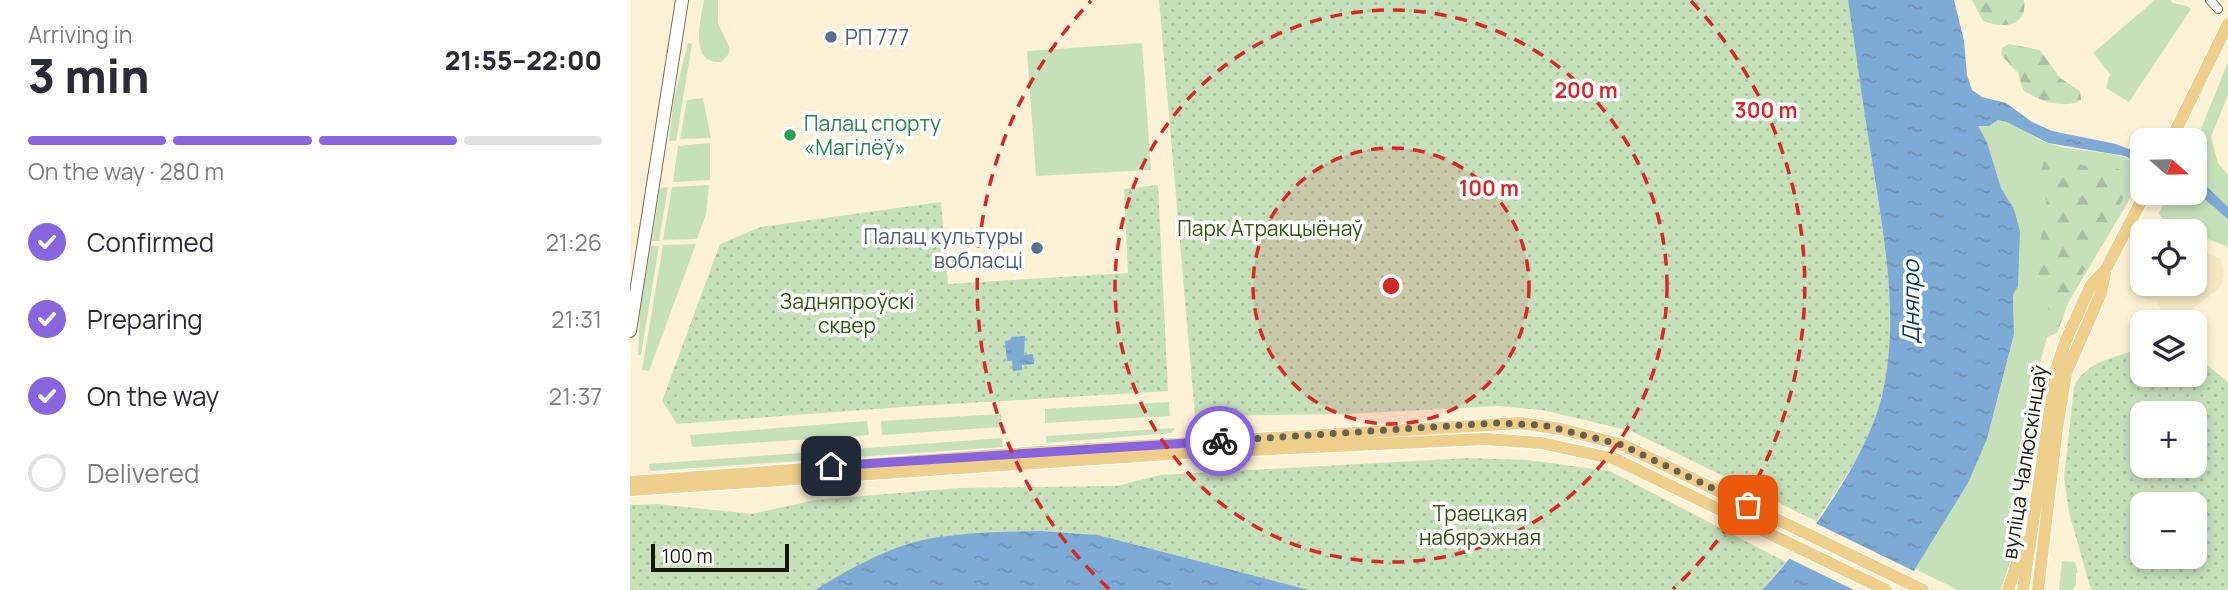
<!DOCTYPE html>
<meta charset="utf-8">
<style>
body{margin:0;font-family:Manrope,sans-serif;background:#f7f7f7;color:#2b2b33;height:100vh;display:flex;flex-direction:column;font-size:26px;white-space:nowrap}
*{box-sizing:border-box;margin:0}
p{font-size:23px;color:#7c7c81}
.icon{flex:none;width:38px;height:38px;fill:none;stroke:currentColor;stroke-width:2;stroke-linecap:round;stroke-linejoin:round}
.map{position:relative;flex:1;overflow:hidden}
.sheet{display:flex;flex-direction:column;background:#fff;width:630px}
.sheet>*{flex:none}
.needle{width:46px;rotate:110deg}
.buttons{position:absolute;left:1500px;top:128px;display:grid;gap:14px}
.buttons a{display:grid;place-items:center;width:77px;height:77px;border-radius:14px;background:#fff;box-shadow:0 4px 10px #0003;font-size:35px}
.scale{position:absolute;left:21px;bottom:18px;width:138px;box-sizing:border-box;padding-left:7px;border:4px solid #17140a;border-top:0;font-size:19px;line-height:24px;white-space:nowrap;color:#17140a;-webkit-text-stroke:5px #fff;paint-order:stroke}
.pin{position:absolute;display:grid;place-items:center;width:60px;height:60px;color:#fff;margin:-30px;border-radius:14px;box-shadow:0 4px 10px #0006}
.courier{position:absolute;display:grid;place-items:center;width:70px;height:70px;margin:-35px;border:5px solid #8864df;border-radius:50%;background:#fff;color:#222;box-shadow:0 2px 9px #0007}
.overview em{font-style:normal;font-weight:800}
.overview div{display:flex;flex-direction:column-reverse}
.overview{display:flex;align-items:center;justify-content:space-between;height:119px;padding:0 28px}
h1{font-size:46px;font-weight:800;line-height:52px}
.bar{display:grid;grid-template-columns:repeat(4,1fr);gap:10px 7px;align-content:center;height:84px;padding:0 28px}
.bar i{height:9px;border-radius:5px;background:#e1e1e2}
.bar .selected{background:#8864df}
.bar p{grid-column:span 4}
ol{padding:0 28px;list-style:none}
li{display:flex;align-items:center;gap:21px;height:77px}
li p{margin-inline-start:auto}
li .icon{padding:7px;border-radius:50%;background:#8864df;color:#fff;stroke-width:4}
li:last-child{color:#7c7c81}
li i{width:38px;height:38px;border:4px solid #e1e1e2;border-radius:50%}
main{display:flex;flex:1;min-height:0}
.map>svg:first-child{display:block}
.built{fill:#f4e8c3}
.green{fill:#c6e0ba}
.forest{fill:url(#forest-firs)}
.park{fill:url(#park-dots);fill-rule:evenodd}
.water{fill:url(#water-ripples)}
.pier{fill:#fcf1d4}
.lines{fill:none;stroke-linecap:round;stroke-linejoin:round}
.minor-casing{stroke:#766d53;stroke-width:10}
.secondary-casing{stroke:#766d53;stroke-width:14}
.primary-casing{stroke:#fff;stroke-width:14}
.minor{stroke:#fff;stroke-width:8}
.secondary{stroke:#fff;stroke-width:12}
.primary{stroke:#edce8a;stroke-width:12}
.done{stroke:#676151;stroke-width:7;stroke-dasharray:0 12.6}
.route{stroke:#8864df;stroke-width:9}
.ring{fill:none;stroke:#d62828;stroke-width:3.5;stroke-dasharray:12 9}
.service-dot{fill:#5c6f8a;stroke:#fff;stroke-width:2.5}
.leisure-dot{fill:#2e9e5b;stroke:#fff;stroke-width:2.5}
.labels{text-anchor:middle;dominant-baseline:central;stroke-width:7;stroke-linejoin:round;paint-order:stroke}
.service-label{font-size:21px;fill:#4e5e75;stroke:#fff;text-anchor:start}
.leisure-label{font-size:21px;fill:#27864d;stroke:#fff;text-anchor:start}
.park-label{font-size:21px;fill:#2f5912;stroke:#fff}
.street-label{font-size:21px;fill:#17140a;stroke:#fff}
.water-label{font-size:23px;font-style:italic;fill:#073a63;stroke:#fff}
.centre{fill:#d62828;stroke:#fff;stroke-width:3.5}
.ring-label{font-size:21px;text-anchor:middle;font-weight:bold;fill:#d62828;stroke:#fff;stroke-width:7;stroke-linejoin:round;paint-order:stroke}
</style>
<main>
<section class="sheet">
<div class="overview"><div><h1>3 min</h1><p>Arriving in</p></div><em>21:55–22:00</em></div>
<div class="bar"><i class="selected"></i><i class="selected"></i><i class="selected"></i><i></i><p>On the way · 280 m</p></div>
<ol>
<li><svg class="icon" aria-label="check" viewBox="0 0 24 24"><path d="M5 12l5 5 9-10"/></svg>Confirmed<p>21:26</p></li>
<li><svg class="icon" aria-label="check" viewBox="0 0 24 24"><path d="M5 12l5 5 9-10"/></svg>Preparing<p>21:31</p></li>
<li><svg class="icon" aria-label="check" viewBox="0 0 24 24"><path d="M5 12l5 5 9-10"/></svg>On the way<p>21:37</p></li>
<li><i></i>Delivered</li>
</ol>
</section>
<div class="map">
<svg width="1598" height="590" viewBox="0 0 1598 590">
<defs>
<pattern id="forest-firs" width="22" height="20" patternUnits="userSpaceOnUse" patternTransform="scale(1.75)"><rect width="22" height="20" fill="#c6e0ba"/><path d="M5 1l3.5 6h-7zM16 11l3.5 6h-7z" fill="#a9bf9f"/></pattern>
<pattern id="park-dots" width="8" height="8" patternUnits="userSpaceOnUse" patternTransform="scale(1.75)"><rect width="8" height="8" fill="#c6e0ba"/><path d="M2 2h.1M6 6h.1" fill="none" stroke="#a9bf9f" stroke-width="1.8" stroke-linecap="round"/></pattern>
<pattern id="water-ripples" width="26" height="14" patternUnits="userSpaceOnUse" patternTransform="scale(1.75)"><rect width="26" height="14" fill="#7eaad6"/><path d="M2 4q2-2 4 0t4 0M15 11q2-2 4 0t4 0" fill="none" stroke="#6c91b6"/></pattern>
</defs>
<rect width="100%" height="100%" fill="#fcf1d4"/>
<path class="built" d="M1565 247 1591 259 1594 275 1591 286 1546 322H1542L1534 316 1526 300 1517 299 1498 291 1500 279 1512 258V284H1564Z"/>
<path class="green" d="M74 0H88V23L100 49 98 55 91 62C58 64 71 19 74 0Z
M1525 0H1540L1543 3 1557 6 1561 9 1499 102 1476 88 1480 74 1463 53Z
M58 43 62 44 46 141H39L44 98Z
M512 43 521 170 406 176 397 51Z
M1598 62V95L1581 137 1588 163 1598 175V247L1565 234 1564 231C1552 231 1534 225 1529 213L1539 193 1564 192 1565 157 1568 152 1566 141Z
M73 98 81 138 50 139 57 100Z
M1368 120C1387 123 1400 136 1417 143 1449 154 1482 148 1512 165V171L1497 204 1417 338 1395 415 1383 570 1376 590H1328L1285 569 1338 483 1357 439 1384 334 1383 295 1388 286V264L1384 209 1371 188 1357 142 1347 126Z
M80 143V180L43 182 48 146Z
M79 185 76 214 67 239 33 240 42 187Z
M38 187 29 241H22L30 188Z
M66 244 19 371 12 370 33 245Z
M21 246H29L11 355H8L10 310Z
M539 402 540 416 415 423V409Z
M371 414 372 427 252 435 251 421Z
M237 421 239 435 62 447 60 435Z
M545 428 542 433 416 443V436Z
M372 438 373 447 20 471 19 464Z
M1432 561 1445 562 1448 573H1446V584L1443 590H1429Z"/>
<path class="forest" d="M1342 0H1394C1398 27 1372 29 1353 21Z
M1379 44 1410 50 1430 78 1450 91 1451 100C1435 110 1407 100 1393 90L1388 73 1371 55 1372 48Z
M1420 156C1434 154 1445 163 1458 167 1469 170 1481 166 1492 170L1498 181 1494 197 1442 293 1427 333 1415 338 1418 325V301L1407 276 1412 261 1410 241 1417 209 1412 168 1414 162Z"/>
<path class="park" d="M529 0H1218C1227 58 1235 115 1244 173 1256 254 1274 340 1245 420 1231 457 1208 488 1186 521L1001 431 912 410 867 406 719 414 565 416Z
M528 185 538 391 272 407 47 424 32 401 90 244 131 227 311 202 318 284 498 273 494 189Z
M1512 348V374H1564L1565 355 1598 382V590H1461L1439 512 1434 478 1444 387C1455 361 1487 357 1512 348ZM1564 413V466H1512V413ZM1564 504V556H1512V504Z
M839 458 897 460 980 471 1156 562 1132 590H679L468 535 411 531 324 535 291 541 239 560 185 590H0V505L27 504 122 514 185 500 329 488 487 486 530 475Z"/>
<path class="water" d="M1218 0H1324L1334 41 1337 75 1342 90 1352 97 1376 103 1402 122 1422 131 1486 144 1512 154V165L1495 156 1418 143 1377 122 1368 120 1359 126H1348L1357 142 1371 188 1384 209 1390 231 1388 286 1383 295 1384 334 1357 439 1338 483 1285 569 1276 590H1132C1176 544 1237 458 1252 396 1269 324 1256 251 1245 179 1235 120 1227 60 1218 0Z
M1565 179 1577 187 1598 207V219L1565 191Z
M395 336 394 355 403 354 404 364 392 365V370L383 371 382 361H377L375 341 381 340V337Z
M411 531 468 535 679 590H185C218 570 254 549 293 540 332 532 372 532 411 531Z"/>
<path class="pier" d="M1181 521 1288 573 1280 590H1224L1156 557Z"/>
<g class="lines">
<g class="minor-casing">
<path id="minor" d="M1580 0 1588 9"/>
</g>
<g class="secondary-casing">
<path id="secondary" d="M0 331 52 0"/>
</g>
<g class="primary-casing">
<path id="primary" d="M1541 140 1598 24
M0 482 395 453 890 423 931 429 993 445 1293 590
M0 490 554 453 855 439 911 443 985 459 1256 590
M1378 590 1394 542
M1393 590 1426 370 1436 340 1461 285 1476 269 1516 192
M1408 590 1427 428 1436 373 1471 293 1475 273"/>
</g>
<use href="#minor" class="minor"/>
<use href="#secondary" class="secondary"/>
<use href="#primary" class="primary"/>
</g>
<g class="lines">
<path class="done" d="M590 441 864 423 913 425 992 445 1118 505"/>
<path class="route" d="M201 466 590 441"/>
</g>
<circle cx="761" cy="286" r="138" fill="#d62828" fill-opacity=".12"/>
<g class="ring">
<circle cx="761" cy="286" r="138"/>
<circle cx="761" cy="286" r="276"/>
<path d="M479 589A414 414 0 0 1 461 1M1061 1A414 414 0 0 1 1043 589"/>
</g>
<g class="service-dot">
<circle cx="201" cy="37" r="7"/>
<circle cx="407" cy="248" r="7"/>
</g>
<circle class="leisure-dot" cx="160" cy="135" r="7"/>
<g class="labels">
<g class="service-label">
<text x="215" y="37">РП 777</text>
<text x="393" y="236" text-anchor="end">Палац культуры<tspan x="393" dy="24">вобласці</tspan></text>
</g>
<g class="leisure-label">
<text x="174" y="123">Палац спорту<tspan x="174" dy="24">«Магілёў»</tspan></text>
</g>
<g class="park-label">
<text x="640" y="228">Парк Атракцыёнаў</text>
<text x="217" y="301">Задняпроўскі<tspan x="217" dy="24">сквер</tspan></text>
<text x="850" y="513">Траецкая<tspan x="850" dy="24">набярэжная</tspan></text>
</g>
<g class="street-label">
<text transform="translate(1394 462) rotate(-81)">вуліца Чалюскінцаў</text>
</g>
<g class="water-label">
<text transform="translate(1280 302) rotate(-90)">Дняпро</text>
</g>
</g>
<circle cx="761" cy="286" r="10" class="centre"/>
<g class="ring-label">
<text x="956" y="98">200 m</text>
<text x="1136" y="118">300 m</text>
<text x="859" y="196">100 m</text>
</g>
</svg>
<div class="buttons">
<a><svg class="needle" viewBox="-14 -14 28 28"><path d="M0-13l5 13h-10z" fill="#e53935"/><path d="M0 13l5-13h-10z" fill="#7c7c81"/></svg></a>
<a><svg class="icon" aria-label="locate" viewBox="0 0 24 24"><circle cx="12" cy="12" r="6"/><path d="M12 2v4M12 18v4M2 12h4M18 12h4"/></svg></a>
<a><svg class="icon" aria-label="layers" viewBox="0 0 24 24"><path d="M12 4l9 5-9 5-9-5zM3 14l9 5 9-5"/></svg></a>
<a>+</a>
<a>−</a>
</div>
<div class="scale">100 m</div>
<div class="pin" style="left:1118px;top:505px;background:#ea580c"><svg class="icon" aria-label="bag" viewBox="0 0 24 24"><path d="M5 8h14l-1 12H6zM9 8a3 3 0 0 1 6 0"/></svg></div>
<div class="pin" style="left:201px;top:466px;background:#1f2937"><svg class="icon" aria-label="home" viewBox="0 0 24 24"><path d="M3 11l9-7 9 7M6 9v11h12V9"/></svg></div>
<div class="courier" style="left:590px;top:441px"><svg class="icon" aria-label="bike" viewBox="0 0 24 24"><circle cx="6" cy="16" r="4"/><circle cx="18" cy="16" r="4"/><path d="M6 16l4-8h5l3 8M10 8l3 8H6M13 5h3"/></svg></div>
</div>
</main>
